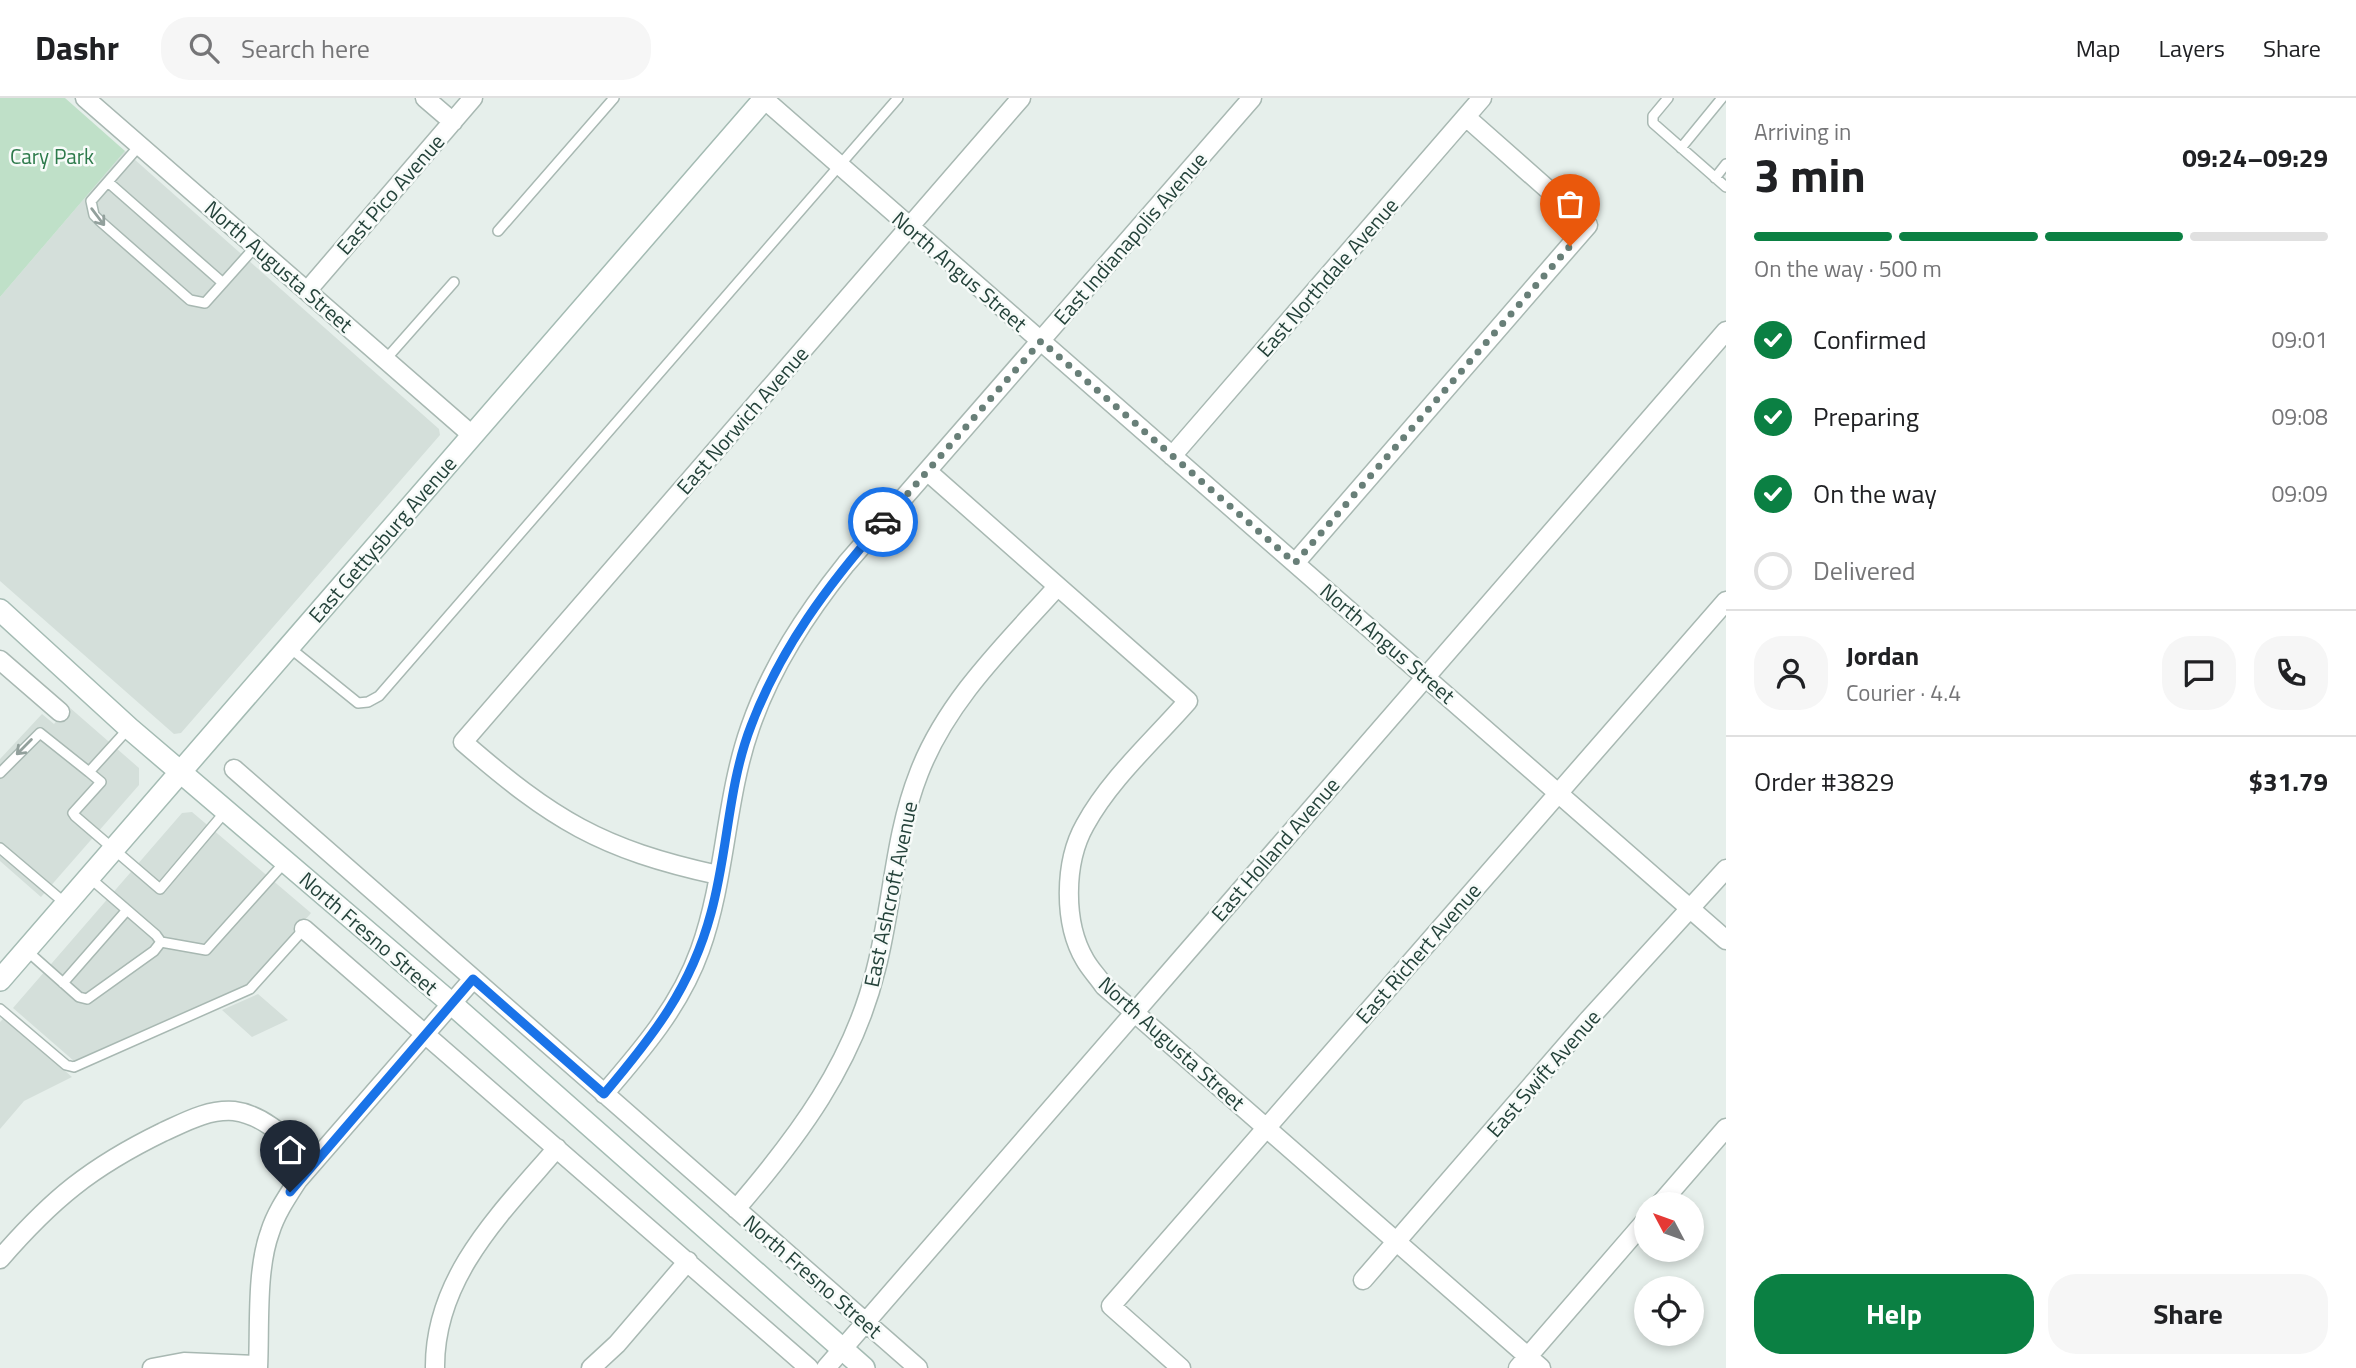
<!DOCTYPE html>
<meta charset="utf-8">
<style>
body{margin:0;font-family:"Titillium Web",sans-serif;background:#f6f6f6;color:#202124;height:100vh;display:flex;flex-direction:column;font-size:26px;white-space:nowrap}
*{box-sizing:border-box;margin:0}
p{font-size:23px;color:#757577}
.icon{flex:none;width:38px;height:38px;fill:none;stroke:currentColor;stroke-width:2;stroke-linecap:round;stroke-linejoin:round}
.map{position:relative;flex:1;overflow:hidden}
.details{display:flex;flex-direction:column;background:#fff;width:630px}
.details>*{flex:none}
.needle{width:46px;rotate:311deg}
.controls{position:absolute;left:1634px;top:1094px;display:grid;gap:14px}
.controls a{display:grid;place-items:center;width:70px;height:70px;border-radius:50%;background:#fff;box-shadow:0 4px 10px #0003;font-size:35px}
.pin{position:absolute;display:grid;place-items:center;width:60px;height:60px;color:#fff;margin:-72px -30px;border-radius:50% 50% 50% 0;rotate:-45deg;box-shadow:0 0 7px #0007}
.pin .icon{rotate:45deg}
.courier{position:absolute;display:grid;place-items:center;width:70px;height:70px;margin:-35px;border:5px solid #1a73e8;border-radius:50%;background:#fff;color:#222;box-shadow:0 2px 9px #0007}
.head em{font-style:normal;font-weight:700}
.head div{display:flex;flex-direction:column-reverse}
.head{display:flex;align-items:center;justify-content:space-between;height:119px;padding:0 28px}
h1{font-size:46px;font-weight:700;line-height:52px}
.bar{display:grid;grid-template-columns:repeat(4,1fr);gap:10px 7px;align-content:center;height:84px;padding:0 28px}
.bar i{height:9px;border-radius:5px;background:#e0e0e0}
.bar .selected{background:#0b8043}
.bar p{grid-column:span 4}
.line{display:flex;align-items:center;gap:18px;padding:0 28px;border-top:2px solid #e0e0e0}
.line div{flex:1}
.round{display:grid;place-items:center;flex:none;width:74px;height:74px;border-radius:28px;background:#f6f6f6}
ol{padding:0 28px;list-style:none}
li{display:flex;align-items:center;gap:21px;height:77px}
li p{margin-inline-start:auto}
li .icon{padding:7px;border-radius:50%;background:#0b8043;color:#fff;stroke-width:4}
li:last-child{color:#757577}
li i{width:38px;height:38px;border:4px solid #e0e0e0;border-radius:50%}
.button{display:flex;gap:14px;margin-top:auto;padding:14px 28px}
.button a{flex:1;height:80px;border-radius:28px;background:#0b8043;color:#fff;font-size:28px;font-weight:700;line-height:80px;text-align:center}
.button a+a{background:#f6f6f6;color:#202124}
header{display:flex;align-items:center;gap:42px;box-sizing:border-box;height:98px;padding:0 35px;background:#fff;border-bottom:2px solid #e0e0e0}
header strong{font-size:33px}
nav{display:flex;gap:38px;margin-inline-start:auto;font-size:24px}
.search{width:490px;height:63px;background:#f6f6f6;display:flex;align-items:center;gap:18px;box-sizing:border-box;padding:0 24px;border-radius:28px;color:#757577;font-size:26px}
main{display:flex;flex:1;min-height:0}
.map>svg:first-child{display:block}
.built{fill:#d4dfda}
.green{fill:#bfe0c8}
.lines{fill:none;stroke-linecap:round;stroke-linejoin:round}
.lane-casing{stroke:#a8b8b2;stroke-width:12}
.street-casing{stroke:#a8b8b2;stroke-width:21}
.secondary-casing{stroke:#a4bbb3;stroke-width:24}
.lane{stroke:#fff;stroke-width:9}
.street{stroke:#fff;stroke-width:18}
.secondary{stroke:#fff;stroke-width:21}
.oneway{stroke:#92a09c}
.done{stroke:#687f78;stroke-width:7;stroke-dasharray:0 12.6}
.route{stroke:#1a73e8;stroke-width:9}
.labels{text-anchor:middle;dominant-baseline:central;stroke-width:5;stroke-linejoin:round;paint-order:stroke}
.park-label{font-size:21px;fill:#2d7a4b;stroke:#f7fbf9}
.street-label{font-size:21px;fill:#24423a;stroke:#f7fbf9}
</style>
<header>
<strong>Dashr</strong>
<div class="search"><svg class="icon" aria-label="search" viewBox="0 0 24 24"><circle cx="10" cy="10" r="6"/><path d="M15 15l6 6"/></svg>Search here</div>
<nav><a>Map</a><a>Layers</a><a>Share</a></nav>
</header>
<main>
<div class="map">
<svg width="1726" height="1270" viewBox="0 0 1726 1270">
<rect width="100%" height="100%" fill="#e6efeb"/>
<path class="built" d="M125 53 439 331 440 337 181 635 174 636 0 483V199Z
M69 609 139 670V687L41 799 0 763V661L42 616 54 626Z
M192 714 311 815 250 885 74 963 13 910 182 715Z
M258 896 288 922 252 939 222 912Z
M4 920 72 979 24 1003 0 1031V924Z"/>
<path class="green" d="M0 0H65L125 53 0 199Z"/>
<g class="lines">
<g class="lane-casing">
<path id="lane" d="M1668 0 1653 18V25L1726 89
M140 47 91 103 94 117 100 123 190 202 205 205 256 148
M1681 50 1722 0
M1715 80 1726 66
M108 84 223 185
M498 133 614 0
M386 261 454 184
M290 550 358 605 368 604 379 598 898 0
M129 630 89 674 101 684 73 715 75 718 160 791 225 714
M0 675 40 635 89 674
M0 750 66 806
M161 844 206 852 285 764
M26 852 79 899 87 901 154 853 161 844 156 837 90 780
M63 885 127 812
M0 911 66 967 74 969 250 891 304 831"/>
</g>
<g class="street-casing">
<path id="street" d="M85 0 472 337
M425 0 453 24
M764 1 1726 842
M307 193 473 0
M1172 358 1482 0
M927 373 1188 603C1154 642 1110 681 1085 727 1064 764 1063 825 1085 862 1090 871 1098 879 1104 888L1541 1270
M1295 465 1588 127 1466 19
M0 562 60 614
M234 671 918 1270
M718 777C600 751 553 722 463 644L1021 0
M304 831 809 1270
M604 996C642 952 680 908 700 852 726 780 725 701 750 630 771 569 806 516 846 466L1252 0
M1660 1106 1726 1030
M736 1111C798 1039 853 966 876 871 893 806 894 738 919 675 947 602 1006 546 1057 489
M0 1161C52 1101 91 1069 163 1034 185 1024 208 1011 234 1013 266 1017 290 1044 313 1065
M1363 1182 1589 921 1726 771
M152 1270 184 1264 258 1267
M258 1270C260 1229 256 1172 270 1134 276 1115 287 1099 298 1082L473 881
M435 1270C434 1179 502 1114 557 1050
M591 1270 617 1246 688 1163
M826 1270 1726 233
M1181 1270 1111 1208 1726 503
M1518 1270 1647 1121"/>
</g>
<g class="secondary-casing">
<path id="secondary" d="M0 512 129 630 452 906 864 1270
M0 882 765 0"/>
</g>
<use href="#lane" class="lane"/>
<use href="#street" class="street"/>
<use href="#secondary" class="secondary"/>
</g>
<defs><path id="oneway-shaft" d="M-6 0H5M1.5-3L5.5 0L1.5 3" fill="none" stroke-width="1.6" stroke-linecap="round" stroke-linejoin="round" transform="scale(1.75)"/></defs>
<g class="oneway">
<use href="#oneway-shaft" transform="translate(98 119) rotate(53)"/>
<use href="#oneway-shaft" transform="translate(24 649) rotate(135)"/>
</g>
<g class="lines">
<path class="done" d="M883 424 1041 243 1295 465 1570 148"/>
<path class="route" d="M290 1094 473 881 604 996C653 938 691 890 711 815 728 754 728 687 751 628 781 549 828 487 883 424"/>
</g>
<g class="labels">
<g class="park-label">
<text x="52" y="58">Cary Park</text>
</g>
<g class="street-label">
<text transform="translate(390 96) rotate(-49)">East Pico Avenue</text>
<text transform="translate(1130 140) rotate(-49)">East Indianapolis Avenue</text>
<text transform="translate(279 168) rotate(41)">North Augusta Street</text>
<text transform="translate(960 173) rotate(41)">North Angus Street</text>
<text transform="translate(1327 179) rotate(-49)">East Northdale Avenue</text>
<text transform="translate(742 322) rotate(-49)">East Norwich Avenue</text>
<text transform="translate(382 441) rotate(-49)">East Gettysburg Avenue</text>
<text transform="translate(1388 545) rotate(41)">North Angus Street</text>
<text transform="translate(1275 751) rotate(-49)">East Holland Avenue</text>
<text transform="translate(890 796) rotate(-78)">East Ashcroft Avenue</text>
<text transform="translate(369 835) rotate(41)">North Fresno Street</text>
<text transform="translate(1418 855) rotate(-49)">East Richert Avenue</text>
<text transform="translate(1172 945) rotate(42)">North Augusta Street</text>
<text transform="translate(1543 975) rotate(-49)">East Swift Avenue</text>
<text transform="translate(813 1178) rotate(41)">North Fresno Street</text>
</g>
</g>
</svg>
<div class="controls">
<a><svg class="needle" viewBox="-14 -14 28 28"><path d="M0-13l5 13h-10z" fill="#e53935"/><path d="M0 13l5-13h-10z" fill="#757577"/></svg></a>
<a><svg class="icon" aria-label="locate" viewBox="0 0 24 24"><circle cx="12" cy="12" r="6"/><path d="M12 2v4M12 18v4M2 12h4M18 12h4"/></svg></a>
</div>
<div class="pin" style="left:1570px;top:148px;background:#ea580c"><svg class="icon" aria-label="bag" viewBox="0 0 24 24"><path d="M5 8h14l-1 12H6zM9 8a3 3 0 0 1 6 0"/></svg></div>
<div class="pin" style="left:290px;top:1094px;background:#1f2937"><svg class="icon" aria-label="home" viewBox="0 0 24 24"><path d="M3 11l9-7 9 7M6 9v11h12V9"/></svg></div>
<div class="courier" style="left:883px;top:424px"><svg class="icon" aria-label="car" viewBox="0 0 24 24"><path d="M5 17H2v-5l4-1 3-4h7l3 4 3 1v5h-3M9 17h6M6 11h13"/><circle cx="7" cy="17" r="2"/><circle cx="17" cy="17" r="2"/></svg></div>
</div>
<section class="details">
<div class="head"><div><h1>3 min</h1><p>Arriving in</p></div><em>09:24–09:29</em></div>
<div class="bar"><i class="selected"></i><i class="selected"></i><i class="selected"></i><i></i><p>On the way · 500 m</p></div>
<ol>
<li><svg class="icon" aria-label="check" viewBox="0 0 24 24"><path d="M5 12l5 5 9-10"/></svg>Confirmed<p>09:01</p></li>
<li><svg class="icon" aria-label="check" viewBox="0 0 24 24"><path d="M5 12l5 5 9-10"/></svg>Preparing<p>09:08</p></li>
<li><svg class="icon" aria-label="check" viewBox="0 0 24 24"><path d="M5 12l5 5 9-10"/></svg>On the way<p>09:09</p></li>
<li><i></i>Delivered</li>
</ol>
<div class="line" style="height:126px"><a class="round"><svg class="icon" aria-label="person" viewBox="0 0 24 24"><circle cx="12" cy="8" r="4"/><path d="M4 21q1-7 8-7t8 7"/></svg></a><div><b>Jordan</b><p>Courier · 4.4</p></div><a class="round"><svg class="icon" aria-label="chat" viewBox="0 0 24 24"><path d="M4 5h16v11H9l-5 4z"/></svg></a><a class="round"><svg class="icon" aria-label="phone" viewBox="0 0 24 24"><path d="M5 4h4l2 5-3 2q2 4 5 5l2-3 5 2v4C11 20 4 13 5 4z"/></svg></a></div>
<div class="line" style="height:91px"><div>Order #3829</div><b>$31.79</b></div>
<div class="button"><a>Help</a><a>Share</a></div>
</section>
</main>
